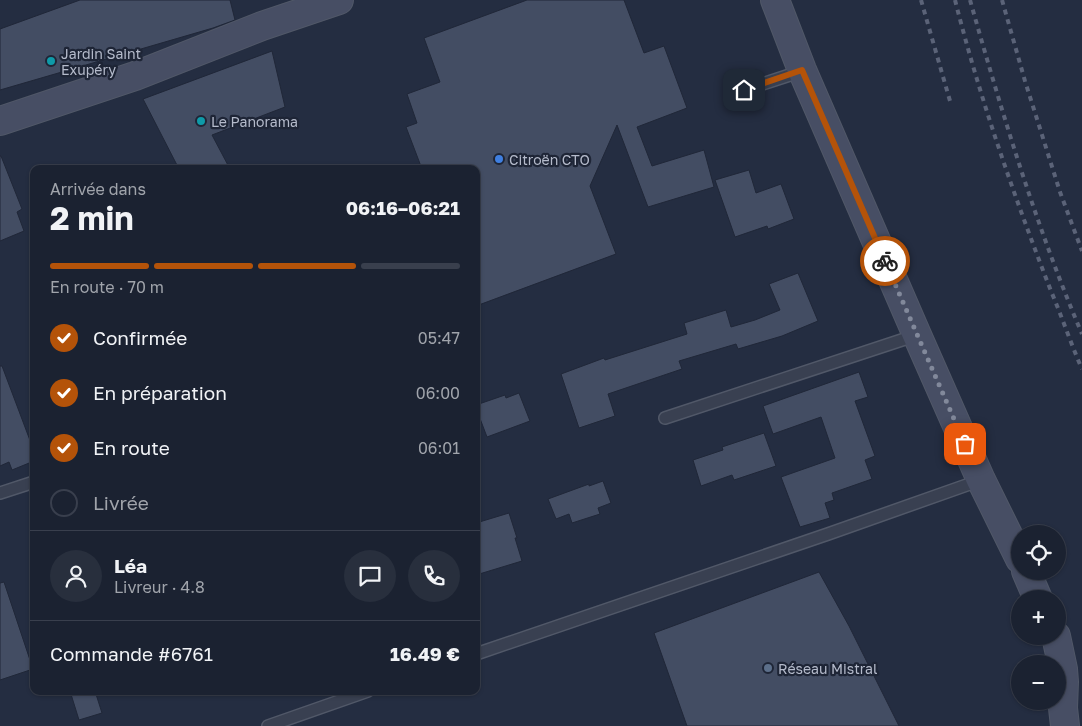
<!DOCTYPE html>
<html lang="fr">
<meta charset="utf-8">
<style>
body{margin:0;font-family:"Golos Text",sans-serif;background:#282f3d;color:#f1f3f6;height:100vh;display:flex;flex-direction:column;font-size:19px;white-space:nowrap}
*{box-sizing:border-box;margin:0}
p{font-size:16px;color:#a0a4ab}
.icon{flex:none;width:28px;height:28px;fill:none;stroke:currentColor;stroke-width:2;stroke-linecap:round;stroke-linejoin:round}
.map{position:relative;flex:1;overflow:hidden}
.sheet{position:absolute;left:30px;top:165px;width:450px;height:530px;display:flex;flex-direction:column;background:#1b2231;border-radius:10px;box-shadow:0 1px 4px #0004,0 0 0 1px #393f4d}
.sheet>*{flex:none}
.controls{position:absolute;left:1011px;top:525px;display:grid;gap:10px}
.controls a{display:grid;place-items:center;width:55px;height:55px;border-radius:50%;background:#1b2231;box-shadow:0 1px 4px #0004,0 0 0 1px #393f4d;font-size:25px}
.pin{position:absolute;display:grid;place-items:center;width:42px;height:42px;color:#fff;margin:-21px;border-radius:10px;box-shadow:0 2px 8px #0006}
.courier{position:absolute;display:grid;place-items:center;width:50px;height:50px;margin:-25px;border:4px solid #b45309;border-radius:50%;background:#fff;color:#222;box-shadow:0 1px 6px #0007}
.head em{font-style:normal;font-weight:700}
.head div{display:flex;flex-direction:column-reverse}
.head{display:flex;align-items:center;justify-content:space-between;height:85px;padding:0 20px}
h1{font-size:32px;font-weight:700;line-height:38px}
.bar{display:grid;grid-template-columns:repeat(4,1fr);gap:8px 5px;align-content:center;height:60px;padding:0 20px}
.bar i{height:6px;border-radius:4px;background:#393f4d}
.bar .current{background:#b45309}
.bar p{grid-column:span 4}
.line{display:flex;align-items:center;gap:12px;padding:0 20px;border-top:1px solid #393f4d}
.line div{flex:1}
.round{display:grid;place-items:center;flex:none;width:52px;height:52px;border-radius:26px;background:#282f3d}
ol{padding:0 20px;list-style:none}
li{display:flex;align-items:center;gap:15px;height:55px}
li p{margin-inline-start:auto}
li .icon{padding:5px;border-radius:50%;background:#b45309;color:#fff;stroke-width:4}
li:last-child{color:#a0a4ab}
li i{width:28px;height:28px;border:2px solid #393f4d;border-radius:50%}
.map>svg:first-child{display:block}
.building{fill:#434d63;stroke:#202738}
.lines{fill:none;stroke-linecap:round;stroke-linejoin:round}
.lane-casing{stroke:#515868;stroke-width:14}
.secondary-casing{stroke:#515868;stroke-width:30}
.lane{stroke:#394051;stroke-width:11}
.secondary{stroke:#474e64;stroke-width:28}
.rail{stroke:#5b6378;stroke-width:4;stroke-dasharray:5 5;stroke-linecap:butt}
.done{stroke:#82899b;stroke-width:5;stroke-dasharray:0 9}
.route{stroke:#b45309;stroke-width:6}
.culture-dot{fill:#0f9aa8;stroke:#1e2536;stroke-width:2}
.shop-dot{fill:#3f7fe0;stroke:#1e2536;stroke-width:2}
.service-dot{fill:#5c6f8a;stroke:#1e2536;stroke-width:2}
.labels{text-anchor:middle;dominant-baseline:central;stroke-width:4.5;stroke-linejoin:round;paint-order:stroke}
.poi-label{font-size:14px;fill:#b5bbcb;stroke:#1e2536;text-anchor:start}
</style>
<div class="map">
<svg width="1082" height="726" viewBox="0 0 1082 726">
<rect width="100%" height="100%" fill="#242d41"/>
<path class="building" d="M80 0H230L235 20 213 28 0 90V29Z
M527 0H624L644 53 664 46 687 108 637 127 652 166 704 150 714 187 648 207 617 125 590 186 616 254 476 306V169H422L406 127 417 123 407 94 440 82 424 38Z
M272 51 285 107 212 135 230 169H179L143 99Z
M0 156H1L22 209 17 212 24 231 0 241Z
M749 170 756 193 781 184 794 219 768 229 767 226 735 237 715 180Z
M798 273 818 321 782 336 738 349 736 344 679 361 682 369 608 394 615 416 579 428 561 374 604 358 605 360 687 334 684 323 726 310 731 327 755 320 780 310 769 284Z
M0 366H2L34 451V461L12 470 9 462 0 466Z
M859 372 868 397 855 401 875 456 865 460 872 479 832 493 834 500 825 503 830 518 800 527 781 477 835 458 821 417 773 434 763 406Z
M519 393 530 421 487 437 476 408V405L505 395 506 398Z
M764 433 776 466 734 480 732 475 701 486 693 460 723 450 722 447Z
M603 481 611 503 598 508 600 514 572 523 569 514 556 519 548 499 589 484V486Z
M509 513 517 538H515L522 561 476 575V523Z
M819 572 849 626 899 726H687L654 633Z
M4 582 33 669 0 680V583Z
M70 691H95L102 713 79 720Z"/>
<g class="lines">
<g class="lane-casing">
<path id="lane" d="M744 90 802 71
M665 418 917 335
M0 493 34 482
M476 654 828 534 981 480
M268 726 368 691"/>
</g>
<g class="secondary-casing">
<path id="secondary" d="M775 0 802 70 917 335 981 480 1020 559
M0 121 135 76 262 26 339 0
M1026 571 1038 599
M1056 636 1063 669 1064 682 1063 708 1065 726"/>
</g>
<use href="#lane" class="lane"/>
<use href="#secondary" class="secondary"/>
<path class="rail" d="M921 0 950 101
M955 0C980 99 1014 196 1051 291 1062 317 1071 344 1082 369
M970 0C1002 113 1036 226 1082 334
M1002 0 1025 81 1060 192 1082 251"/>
</g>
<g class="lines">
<path class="done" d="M885 261 965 444"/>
<path class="route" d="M744 90 802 70 885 261"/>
</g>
<g class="culture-dot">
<circle cx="51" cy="61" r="5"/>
<circle cx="201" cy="121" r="5"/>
</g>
<circle class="shop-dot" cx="499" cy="159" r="5"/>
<circle class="service-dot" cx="768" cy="668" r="5"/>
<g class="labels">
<g class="poi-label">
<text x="61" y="53">Jardin Saint<tspan x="61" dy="16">Exupéry</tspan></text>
<text x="211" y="121">Le Panorama</text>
<text x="509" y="159">Citroën CTO</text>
<text x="778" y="668">Réseau Mistral</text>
</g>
</g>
</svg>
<div class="controls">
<a><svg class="icon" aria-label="locate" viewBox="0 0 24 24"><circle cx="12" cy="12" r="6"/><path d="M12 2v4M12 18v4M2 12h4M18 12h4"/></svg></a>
<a>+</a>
<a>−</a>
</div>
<div class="pin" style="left:965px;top:444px;background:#ea580c"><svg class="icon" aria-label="bag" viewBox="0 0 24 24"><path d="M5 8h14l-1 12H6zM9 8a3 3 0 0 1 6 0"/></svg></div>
<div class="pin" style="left:744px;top:90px;background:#1f2937"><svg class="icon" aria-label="home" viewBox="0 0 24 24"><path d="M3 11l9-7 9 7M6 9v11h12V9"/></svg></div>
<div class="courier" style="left:885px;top:261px"><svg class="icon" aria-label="bike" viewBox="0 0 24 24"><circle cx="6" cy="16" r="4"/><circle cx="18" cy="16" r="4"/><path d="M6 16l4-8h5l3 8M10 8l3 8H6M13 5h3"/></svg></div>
<section class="sheet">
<div class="head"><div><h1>2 min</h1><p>Arrivée dans</p></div><em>06:16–06:21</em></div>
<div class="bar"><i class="current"></i><i class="current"></i><i class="current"></i><i></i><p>En route · 70 m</p></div>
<ol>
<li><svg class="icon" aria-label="check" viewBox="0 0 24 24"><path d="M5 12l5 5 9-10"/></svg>Confirmée<p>05:47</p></li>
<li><svg class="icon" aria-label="check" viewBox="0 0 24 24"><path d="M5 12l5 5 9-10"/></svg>En préparation<p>06:00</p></li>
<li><svg class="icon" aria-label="check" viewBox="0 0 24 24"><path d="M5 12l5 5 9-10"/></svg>En route<p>06:01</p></li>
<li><i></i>Livrée</li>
</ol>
<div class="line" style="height:90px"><a class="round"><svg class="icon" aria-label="person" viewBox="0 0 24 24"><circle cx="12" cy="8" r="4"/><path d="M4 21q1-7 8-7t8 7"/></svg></a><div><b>Léa</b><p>Livreur · 4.8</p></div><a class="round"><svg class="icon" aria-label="chat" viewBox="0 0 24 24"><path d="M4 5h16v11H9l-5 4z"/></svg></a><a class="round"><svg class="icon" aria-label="phone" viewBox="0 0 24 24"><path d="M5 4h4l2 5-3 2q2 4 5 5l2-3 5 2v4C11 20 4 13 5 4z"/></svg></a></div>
<div class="line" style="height:65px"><div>Commande #6761</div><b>16.49 €</b></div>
</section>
</div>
